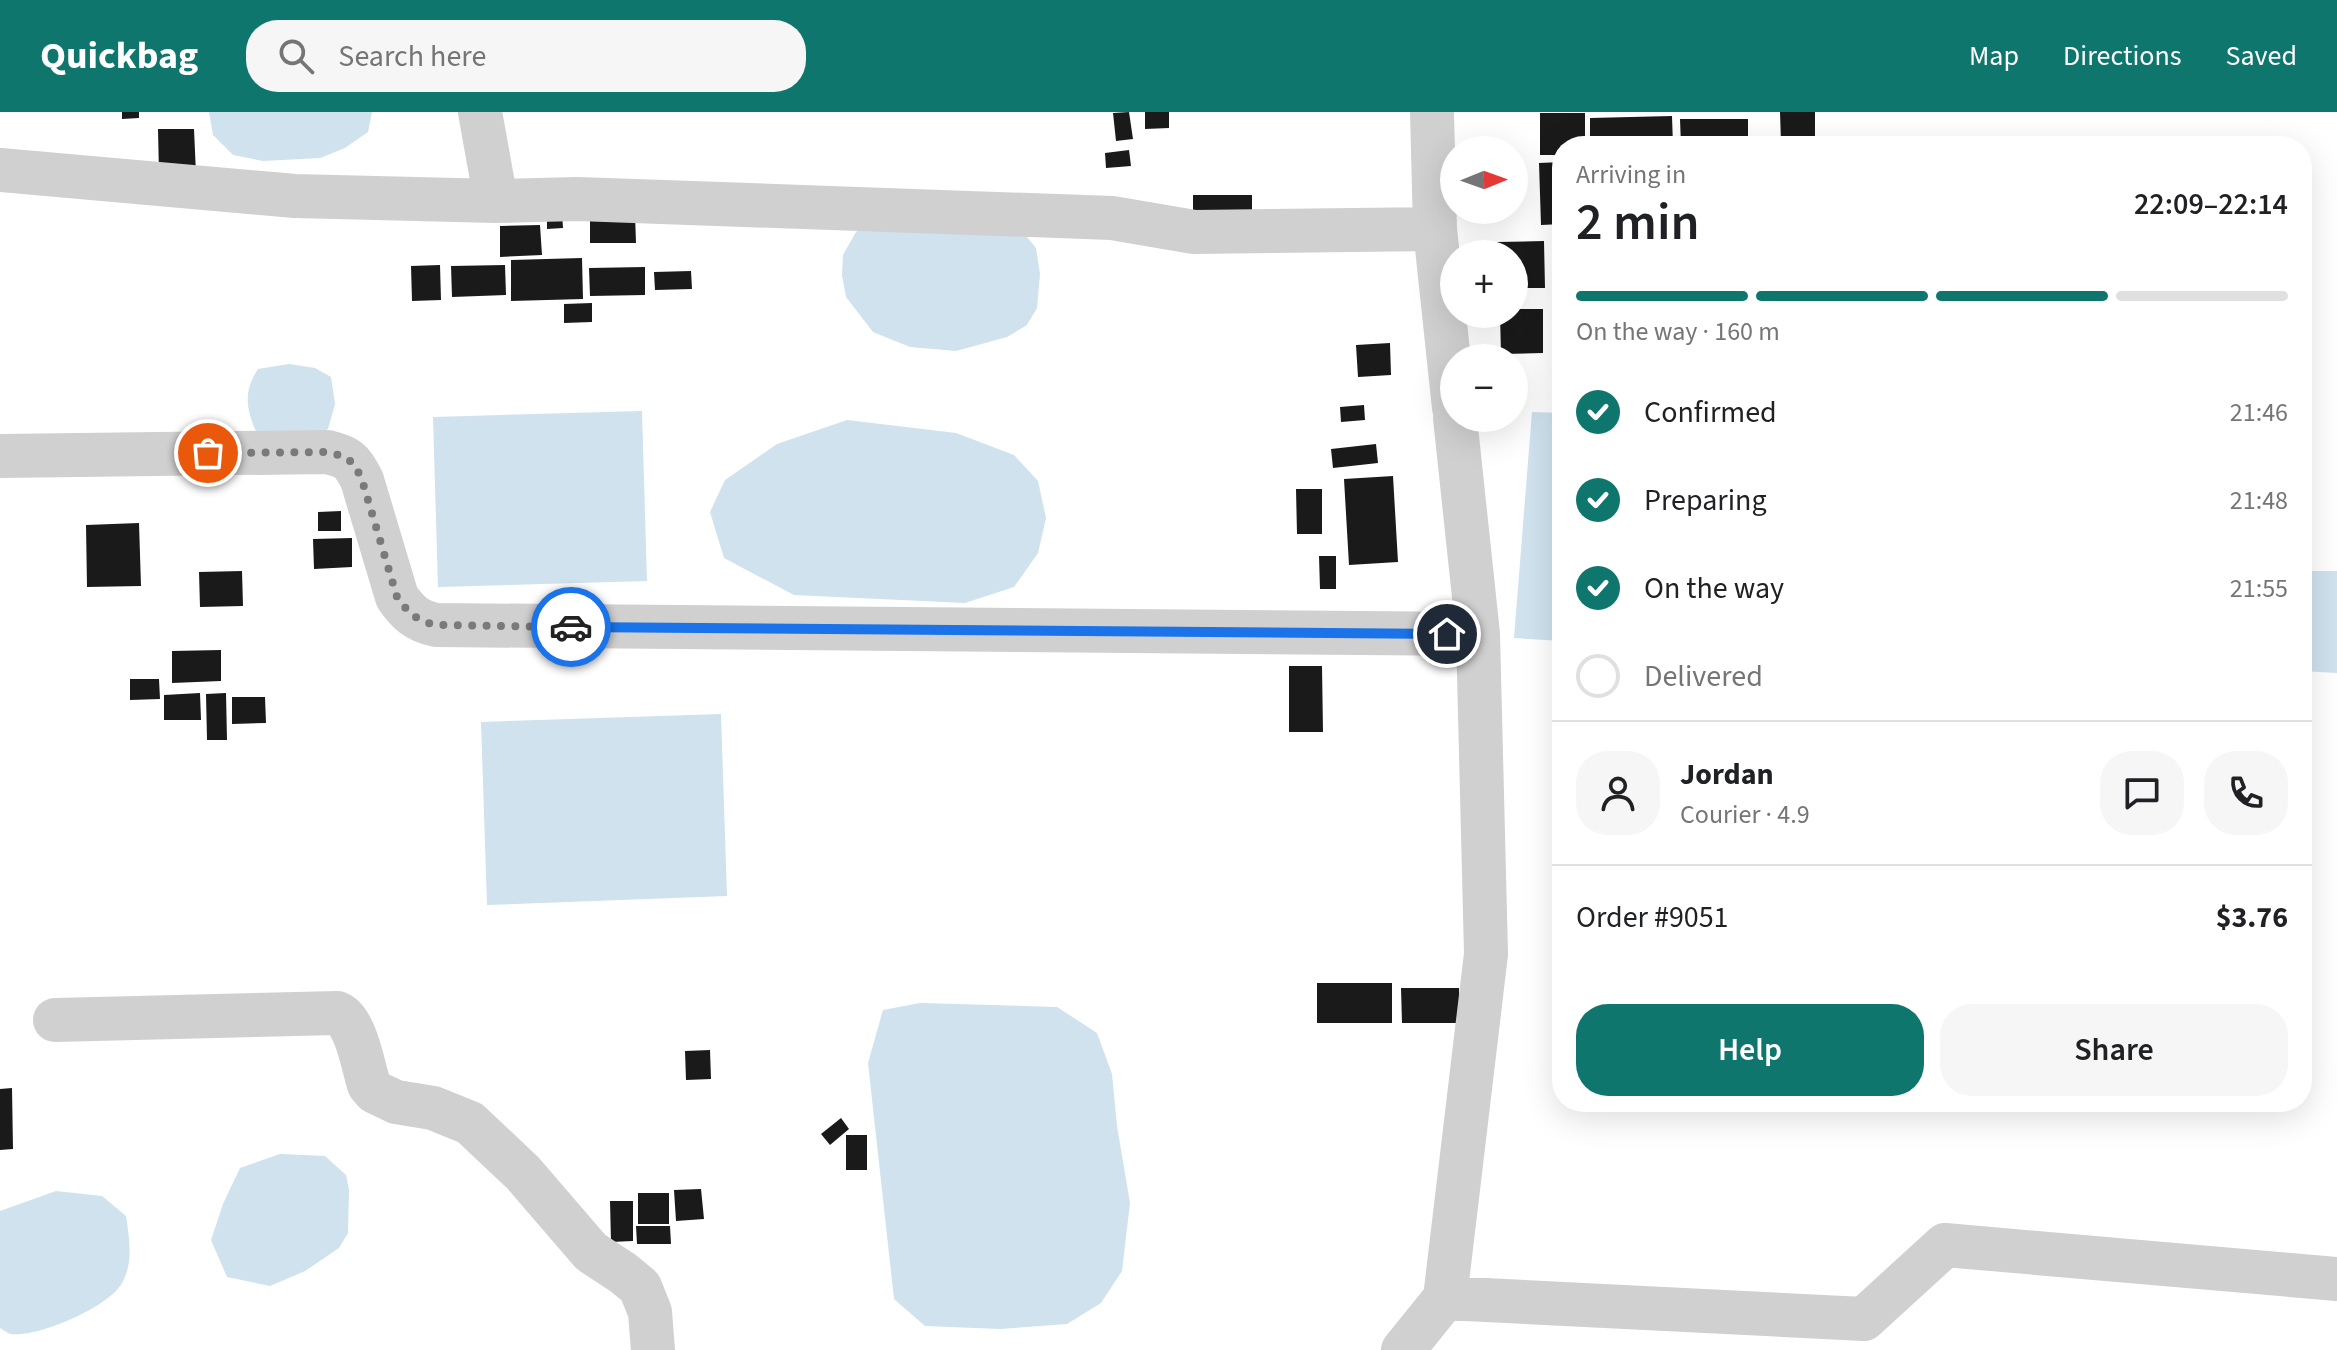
<!DOCTYPE html>
<meta charset="utf-8">
<style>
body{margin:0;font-family:"Source Sans 3",sans-serif;background:#f6f6f6;color:#202124;height:100vh;display:flex;flex-direction:column;font-size:30px;white-space:nowrap}
*{box-sizing:border-box;margin:0}
p{font-size:26px;color:#757577}
.icon{flex:none;width:44px;height:44px;fill:none;stroke:currentColor;stroke-width:2;stroke-linecap:round;stroke-linejoin:round}
.map{position:relative;flex:1;overflow:hidden}
.details{position:absolute;left:1552px;top:24px;width:760px;height:976px;display:flex;flex-direction:column;background:#fff;border-radius:32px;box-shadow:0 8px 32px #0002}
.details>*{flex:none}
.needle{width:52px;rotate:89deg}
.fabs{position:absolute;left:1440px;top:24px;display:grid;gap:16px}
.fabs a{display:grid;place-items:center;width:88px;height:88px;border-radius:50%;background:#fff;box-shadow:0 8px 32px #0002;font-size:40px}
.pin{position:absolute;display:grid;place-items:center;width:68px;height:68px;color:#fff;margin:-34px;border:4px solid #fff;border-radius:50%;box-shadow:0 2px 8px #0007}
.courier{position:absolute;display:grid;place-items:center;width:80px;height:80px;margin:-40px;border:6px solid #1a73e8;border-radius:50%;background:#fff;color:#222;box-shadow:0 2px 10px #0007}
.overview em{font-style:normal;font-weight:600}
.overview div{display:flex;flex-direction:column-reverse}
.overview{display:flex;align-items:center;justify-content:space-between;height:136px;padding:0 24px}
h1{font-size:52px;font-weight:600;line-height:60px}
.bar{display:grid;grid-template-columns:repeat(4,1fr);gap:12px 8px;align-content:center;height:96px;padding:0 24px}
.bar i{height:10px;border-radius:6px;background:#e0e0e0}
.bar .selected{background:#0f766e}
.bar p{grid-column:span 4}
.line{display:flex;align-items:center;gap:20px;padding:0 24px;border-top:2px solid #e0e0e0}
.line div{flex:1}
.round{display:grid;place-items:center;flex:none;width:84px;height:84px;border-radius:32px;background:#f6f6f6}
ol{padding:0 24px;list-style:none}
li{display:flex;align-items:center;gap:24px;height:88px}
li p{margin-inline-start:auto}
li .icon{padding:8px;border-radius:50%;background:#0f766e;color:#fff;stroke-width:4}
li:last-child{color:#757577}
li i{width:44px;height:44px;border:4px solid #e0e0e0;border-radius:50%}
.cta{display:flex;gap:16px;margin-top:auto;padding:16px 24px}
.cta a{flex:1;height:92px;border-radius:32px;background:#0f766e;color:#fff;font-size:32px;font-weight:600;line-height:92px;text-align:center}
.cta a+a{background:#f6f6f6;color:#202124}
header{display:flex;align-items:center;gap:48px;box-sizing:border-box;height:112px;padding:0 40px;background:#0f766e;color:#fff}
header strong{font-size:38px}
nav{display:flex;gap:44px;margin-inline-start:auto;font-size:28px}
.search{width:560px;height:72px;background:#f6f6f6;display:flex;align-items:center;gap:20px;box-sizing:border-box;padding:0 28px;border-radius:32px;color:#757577;font-size:30px}
.map>svg:first-child{display:block}
.water{fill:#cfe2ee}
.building{fill:#1a1a1a}
.lines{fill:none;stroke-linecap:round;stroke-linejoin:round}
.minor{stroke:#d0d0d0;stroke-width:44}
.done{stroke:#7a7a7a;stroke-width:8;stroke-dasharray:0 14.4}
.route{stroke:#1a73e8;stroke-width:10}
</style>
<header>
<strong>Quickbag</strong>
<div class="search"><svg class="icon" aria-label="search" viewBox="0 0 24 24"><circle cx="10" cy="10" r="6"/><path d="M15 15l6 6"/></svg>Search here</div>
<nav><a>Map</a><a>Directions</a><a>Saved</a></nav>
</header>
<div class="map">
<svg width="2337" height="1238" viewBox="0 0 2337 1238">
<rect width="100%" height="100%" fill="#fff"/>
<path class="water" d="M209 0H372L368 20 345 36 320 46 263 49 233 43 213 23Z
M870 110 1026 124 1036 136 1040 162 1037 196 1027 213 1007 225 956 239 910 235 873 220 846 185 842 163 843 143 856 120Z
M289 252 315 256 331 265 335 292 328 317 309 325 257 322C246 297 243 280 258 257Z
M642 299 647 469 438 475 433 305Z
M1532 300 1562 301V529L1514 526Z
M847 308 956 321 1014 343 1038 369 1046 406 1038 441 1014 475 965 491 794 483 724 446 710 400 725 368 777 332Z
M2302 459H2337V561L2302 559Z
M721 602 727 784 487 793 481 610Z
M920 891 1057 895 1097 921 1112 962 1117 1014 1130 1091 1122 1159 1101 1191 1067 1212 1000 1217 925 1214 894 1187 868 951 883 898Z
M280 1042 325 1044 346 1063 349 1078 348 1121 339 1136 305 1159 270 1174 227 1165 211 1128 223 1092 240 1056Z
M56 1079 102 1084 126 1104C129 1126 134 1150 122 1171 109 1195 37 1226 11 1222 7 1221 4 1218 0 1216V1099Z"/>
<path class="building" d="M122 0H139V6L122 7Z
M1129 0 1133 27 1116 29 1113 1Z
M1145 0H1169V16L1145 17Z
M1780 0H1815V34H1753L1752 31H1781Z
M1540 1H1585V34H1562V43H1540Z
M1672 4 1673 34H1590V6Z
M1680 7H1748V34H1681Z
M158 17H194L196 62 159 63Z
M1129 38 1131 54 1106 56 1105 41Z
M1562 50V112L1541 113 1539 51Z
M1193 83H1252V114H1193Z
M547 100H562L563 116 547 117Z
M590 102H635L636 131H590Z
M540 113 542 143 500 145V114Z
M1544 129 1545 176H1514V142H1497V130Z
M582 146 583 187 511 189V148Z
M440 153 441 188 412 189 411 154Z
M505 153 506 183 452 185 451 154Z
M645 155V183L590 184 589 156Z
M1554 156H1562V230H1554Z
M691 159 692 177 655 178 654 160Z
M592 191V210L564 211V192Z
M1514 197H1543V241L1501 242 1500 202H1514Z
M1390 231 1391 263 1358 265 1356 233Z
M1364 293 1365 308 1341 310 1340 295Z
M1376 332 1378 351 1333 356 1331 337Z
M1393 364 1398 450 1349 453 1344 367Z
M1296 377H1322V422H1297Z
M341 399V419H318V400Z
M139 411 141 474 87 475 86 413Z
M352 426V455L314 457 313 427Z
M1319 444H1336V477H1320Z
M242 459 243 494 200 495 199 460Z
M221 538V569L172 571V539Z
M1289 554H1322L1323 620H1289Z
M130 567H159L160 587 130 588Z
M200 581 201 608H164V583Z
M226 581 227 628H207L206 582Z
M232 585H265L266 611 232 612Z
M1317 871H1392V911H1317Z
M1401 876H1459V911H1402Z
M710 938 711 967 686 968 685 939Z
M12 976 13 1037 0 1038V977Z
M841 1006 849 1017 830 1033 821 1022Z
M846 1023H867V1058H846Z
M701 1077 704 1107 676 1109 674 1078Z
M638 1081H669V1112H638Z
M610 1089H633V1129L611 1130Z
M636 1114H670L671 1132H637Z"/>
<g class="lines">
<path class="minor" d="M480 0 496 89
M1432 0 1435 117 1454 296
M0 58 295 84 496 89 578 87 1112 106 1194 120 1435 117
M0 344 327 340C348 345 352 348 362 368L397 485C408 501 417 509 436 513L1478 522
M55 908 337 901C356 908 363 954 369 973L375 980 396 990 433 996 470 1011 523 1061 591 1140 623 1161 640 1175 650 1200 653 1238
M1445 1186 1486 842 1478 522 1455 306
M1403 1238 1445 1186 1864 1207 1945 1133 2337 1167"/>
</g>
<g class="lines">
<path class="done" d="M208 341 327 340C349 345 353 348 362 368L397 485C408 501 417 509 436 513L571 515"/>
<path class="route" d="M571 515 1447 522"/>
</g>
</svg>
<div class="fabs">
<a><svg class="needle" viewBox="-14 -14 28 28"><path d="M0-13l5 13h-10z" fill="#e53935"/><path d="M0 13l5-13h-10z" fill="#757577"/></svg></a>
<a>+</a>
<a>−</a>
</div>
<div class="pin" style="left:208px;top:341px;background:#ea580c"><svg class="icon" aria-label="bag" viewBox="0 0 24 24"><path d="M5 8h14l-1 12H6zM9 8a3 3 0 0 1 6 0"/></svg></div>
<div class="pin" style="left:1447px;top:522px;background:#1f2937"><svg class="icon" aria-label="home" viewBox="0 0 24 24"><path d="M3 11l9-7 9 7M6 9v11h12V9"/></svg></div>
<div class="courier" style="left:571px;top:515px"><svg class="icon" aria-label="car" viewBox="0 0 24 24"><path d="M5 17H2v-5l4-1 3-4h7l3 4 3 1v5h-3M9 17h6M6 11h13"/><circle cx="7" cy="17" r="2"/><circle cx="17" cy="17" r="2"/></svg></div>
<section class="details">
<div class="overview"><div><h1>2 min</h1><p>Arriving in</p></div><em>22:09–22:14</em></div>
<div class="bar"><i class="selected"></i><i class="selected"></i><i class="selected"></i><i></i><p>On the way · 160 m</p></div>
<ol>
<li><svg class="icon" aria-label="check" viewBox="0 0 24 24"><path d="M5 12l5 5 9-10"/></svg>Confirmed<p>21:46</p></li>
<li><svg class="icon" aria-label="check" viewBox="0 0 24 24"><path d="M5 12l5 5 9-10"/></svg>Preparing<p>21:48</p></li>
<li><svg class="icon" aria-label="check" viewBox="0 0 24 24"><path d="M5 12l5 5 9-10"/></svg>On the way<p>21:55</p></li>
<li><i></i>Delivered</li>
</ol>
<div class="line" style="height:144px"><a class="round"><svg class="icon" aria-label="person" viewBox="0 0 24 24"><circle cx="12" cy="8" r="4"/><path d="M4 21q1-7 8-7t8 7"/></svg></a><div><b>Jordan</b><p>Courier · 4.9</p></div><a class="round"><svg class="icon" aria-label="chat" viewBox="0 0 24 24"><path d="M4 5h16v11H9l-5 4z"/></svg></a><a class="round"><svg class="icon" aria-label="phone" viewBox="0 0 24 24"><path d="M5 4h4l2 5-3 2q2 4 5 5l2-3 5 2v4C11 20 4 13 5 4z"/></svg></a></div>
<div class="line" style="height:104px"><div>Order #9051</div><b>$3.76</b></div>
<div class="cta"><a>Help</a><a>Share</a></div>
</section>
</div>
